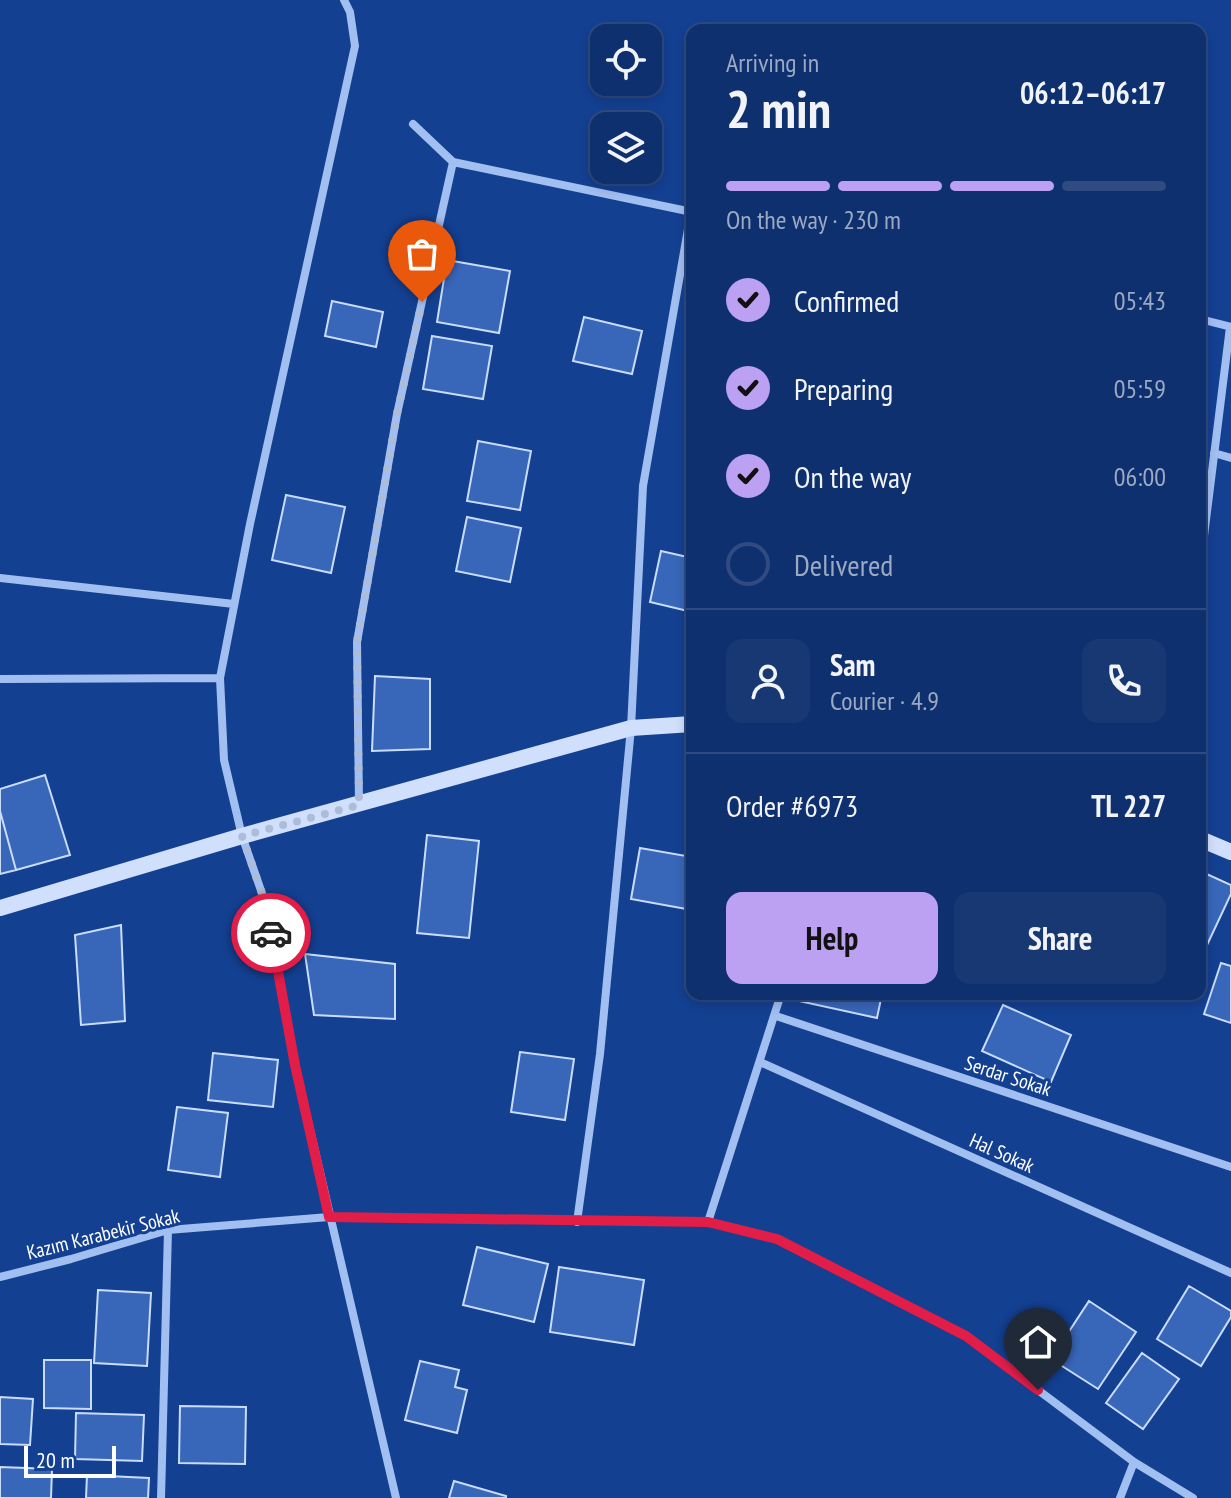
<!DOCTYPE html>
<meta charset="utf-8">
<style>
body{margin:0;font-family:"PT Sans Narrow",sans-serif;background:#183873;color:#f1f3f6;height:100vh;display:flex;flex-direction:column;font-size:30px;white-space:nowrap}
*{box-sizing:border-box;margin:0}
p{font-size:26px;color:#9ba9c2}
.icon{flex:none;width:44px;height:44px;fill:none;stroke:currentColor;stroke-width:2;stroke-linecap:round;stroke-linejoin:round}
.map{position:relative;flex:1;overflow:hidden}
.side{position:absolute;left:686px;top:24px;width:520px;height:976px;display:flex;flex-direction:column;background:#0f306e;border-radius:16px;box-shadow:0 4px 12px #0003,0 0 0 2px #2f4b81}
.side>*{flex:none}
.tools{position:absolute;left:590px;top:24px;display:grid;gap:16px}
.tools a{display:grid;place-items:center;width:72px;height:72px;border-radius:16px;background:#0f306e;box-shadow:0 4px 12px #0003,0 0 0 2px #2f4b81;font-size:40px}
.scale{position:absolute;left:24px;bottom:20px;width:92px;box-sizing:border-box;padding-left:8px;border:4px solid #fff;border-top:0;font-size:22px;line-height:28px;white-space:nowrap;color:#fff;-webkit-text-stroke:6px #144092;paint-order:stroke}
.pin{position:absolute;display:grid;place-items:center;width:68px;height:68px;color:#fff;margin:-82px -34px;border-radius:50% 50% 50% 0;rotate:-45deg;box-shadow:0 0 8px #0007}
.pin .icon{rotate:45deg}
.courier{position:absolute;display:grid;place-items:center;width:80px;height:80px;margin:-40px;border:6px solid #e11d48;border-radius:50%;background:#fff;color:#222;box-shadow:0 2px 10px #0007}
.headline em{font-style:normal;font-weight:700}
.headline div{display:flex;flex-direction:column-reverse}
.headline{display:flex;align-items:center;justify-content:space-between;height:136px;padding:0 40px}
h1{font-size:52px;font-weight:700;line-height:60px}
.bar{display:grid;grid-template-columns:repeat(4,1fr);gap:12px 8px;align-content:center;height:96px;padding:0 40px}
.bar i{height:10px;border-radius:6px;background:#2f4b81}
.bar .selected{background:#bca0f2}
.bar p{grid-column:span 4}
.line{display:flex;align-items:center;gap:20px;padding:0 40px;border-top:2px solid #2f4b81}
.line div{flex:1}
.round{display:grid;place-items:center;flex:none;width:84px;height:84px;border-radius:16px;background:#183873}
ol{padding:0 40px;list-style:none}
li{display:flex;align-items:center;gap:24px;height:88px}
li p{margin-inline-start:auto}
li .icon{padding:8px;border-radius:50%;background:#bca0f2;color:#111;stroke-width:4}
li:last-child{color:#9ba9c2}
li i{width:44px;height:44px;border:4px solid #2f4b81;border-radius:50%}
.action{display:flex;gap:16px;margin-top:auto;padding:16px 40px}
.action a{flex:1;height:92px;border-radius:16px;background:#bca0f2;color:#111;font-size:32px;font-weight:700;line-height:92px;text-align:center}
.action a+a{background:#183873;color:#f1f3f6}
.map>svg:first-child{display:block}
.building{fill:#3866b9;stroke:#c9dcfc;stroke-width:2}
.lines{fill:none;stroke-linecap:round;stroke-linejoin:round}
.minor{stroke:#a2bff1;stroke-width:8}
.secondary{stroke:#d0dffc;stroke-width:16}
.done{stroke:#adbcd9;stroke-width:8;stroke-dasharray:0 14.4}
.route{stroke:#e11d48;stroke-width:10}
.labels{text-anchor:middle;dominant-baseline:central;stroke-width:6;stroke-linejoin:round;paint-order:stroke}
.street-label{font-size:20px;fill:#fff;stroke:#144092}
</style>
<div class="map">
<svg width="1231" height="1498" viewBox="0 0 1231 1498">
<rect width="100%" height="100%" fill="#144092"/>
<path class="building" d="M447 260 510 271 499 333 437 322Z
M332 301 383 312 376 347 325 336Z
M584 317 642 331 632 374 573 361Z
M432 336 492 346 483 399 423 389Z
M478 441 531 451 520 510 467 501Z
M286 495 345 507 331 573 272 560Z
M467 517 521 528 510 582 456 571Z
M661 551 692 558V612L650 602Z
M375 676 430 679V749L372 751Z
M45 775 70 855 16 870 0 811V789Z
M0 811 16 870 0 874Z
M427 835 479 841 469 938 417 933Z
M640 848 692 857V910L631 899Z
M1200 871 1231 885V894L1200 960Z
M121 925 125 1021 81 1025 75 935Z
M305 954 395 964V1019L314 1015Z
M1221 963 1231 966V1023L1204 1014Z
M800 994H882L877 1018 799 1001Z
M1003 1005 1071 1035 1051 1082 982 1051Z
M520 1052 574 1059 565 1120 511 1112Z
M213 1053 278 1060 273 1107 208 1100Z
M177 1107 228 1113 220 1177 168 1170Z
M477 1247 548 1264 534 1322 463 1305Z
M559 1267 644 1280 634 1345 550 1332Z
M1189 1286 1231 1311V1317L1201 1366 1157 1339Z
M98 1290 151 1293 147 1366 94 1363Z
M1089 1301 1136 1332 1098 1389 1051 1359Z
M1142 1353 1179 1379 1143 1429 1106 1403Z
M44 1360H91V1409L44 1408Z
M420 1361 459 1370 455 1387 467 1390 457 1433 405 1420Z
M0 1397 33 1399 30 1445 0 1444Z
M180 1406 246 1407 245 1464 179 1463Z
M76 1413 144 1415 142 1461 75 1459Z
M0 1467 52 1469 51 1498H0Z
M87 1475 149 1478 148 1498H86Z
M454 1481 506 1496V1498H449Z"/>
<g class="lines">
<path class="minor" d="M344 0 350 12 355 46 250 524 220 678 224 760 242 836 265 902 295 1065 396 1498
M413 124 453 162 692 212
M1200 319 1231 327
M1214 453 1231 458
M1200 568 1230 327
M0 578 234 604
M0 679 220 678
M359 804 357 642 397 414 453 162
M776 1016 1231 1167
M760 1062 1231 1273
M577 1222 600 1054 631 728 643 486 691 212
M708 1222 781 994
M0 1277 71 1259 168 1230 329 1217 708 1222 777 1239 966 1336 1134 1462 1193 1498
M161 1498 168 1230
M1120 1498 1134 1462"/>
<path class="secondary" d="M1200 839 1231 852
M0 908 242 836 631 728 692 724"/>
</g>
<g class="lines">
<path class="done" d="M271 933 265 902 242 836 359 805 357 642 397 414 422 302"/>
<path class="route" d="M271 933 295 1065 329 1217 708 1222 777 1239 966 1336 1038 1390"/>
</g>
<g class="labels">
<g class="street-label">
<text transform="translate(1008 1076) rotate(18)">Serdar Sokak</text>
<text transform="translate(1002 1153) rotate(24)">Hal Sokak</text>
<text transform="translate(103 1234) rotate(-14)">Kazım Karabekir Sokak</text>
</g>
</g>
</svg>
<div class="tools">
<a><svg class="icon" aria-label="locate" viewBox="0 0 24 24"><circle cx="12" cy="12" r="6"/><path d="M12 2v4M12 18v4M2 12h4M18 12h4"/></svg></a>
<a><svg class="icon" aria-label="layers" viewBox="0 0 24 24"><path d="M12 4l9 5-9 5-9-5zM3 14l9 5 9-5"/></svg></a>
</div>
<div class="scale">20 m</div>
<div class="pin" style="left:422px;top:302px;background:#ea580c"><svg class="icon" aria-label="bag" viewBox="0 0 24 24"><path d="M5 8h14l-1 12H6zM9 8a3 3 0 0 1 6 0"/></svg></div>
<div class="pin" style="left:1038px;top:1390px;background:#1f2937"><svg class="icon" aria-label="home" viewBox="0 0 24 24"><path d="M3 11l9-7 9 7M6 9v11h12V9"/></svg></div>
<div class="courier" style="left:271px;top:933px"><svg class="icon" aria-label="car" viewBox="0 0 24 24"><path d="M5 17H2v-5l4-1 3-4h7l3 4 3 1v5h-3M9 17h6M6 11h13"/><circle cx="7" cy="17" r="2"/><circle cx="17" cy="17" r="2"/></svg></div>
<section class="side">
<div class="headline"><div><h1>2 min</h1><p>Arriving in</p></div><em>06:12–06:17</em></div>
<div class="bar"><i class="selected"></i><i class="selected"></i><i class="selected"></i><i></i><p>On the way · 230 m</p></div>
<ol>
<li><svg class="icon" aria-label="check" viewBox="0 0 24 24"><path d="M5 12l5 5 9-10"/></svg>Confirmed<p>05:43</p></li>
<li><svg class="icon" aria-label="check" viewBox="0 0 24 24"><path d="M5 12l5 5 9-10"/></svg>Preparing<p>05:59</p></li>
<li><svg class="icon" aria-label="check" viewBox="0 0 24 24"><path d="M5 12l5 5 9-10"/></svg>On the way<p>06:00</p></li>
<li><i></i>Delivered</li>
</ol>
<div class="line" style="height:144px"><a class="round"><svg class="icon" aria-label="person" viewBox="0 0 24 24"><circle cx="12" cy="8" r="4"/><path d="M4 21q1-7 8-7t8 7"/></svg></a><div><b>Sam</b><p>Courier · 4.9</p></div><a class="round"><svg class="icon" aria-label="phone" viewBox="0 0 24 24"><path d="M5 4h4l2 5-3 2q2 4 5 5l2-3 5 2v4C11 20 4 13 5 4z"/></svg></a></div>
<div class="line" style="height:104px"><div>Order #6973</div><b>TL 227</b></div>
<div class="action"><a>Help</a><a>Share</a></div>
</section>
</div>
